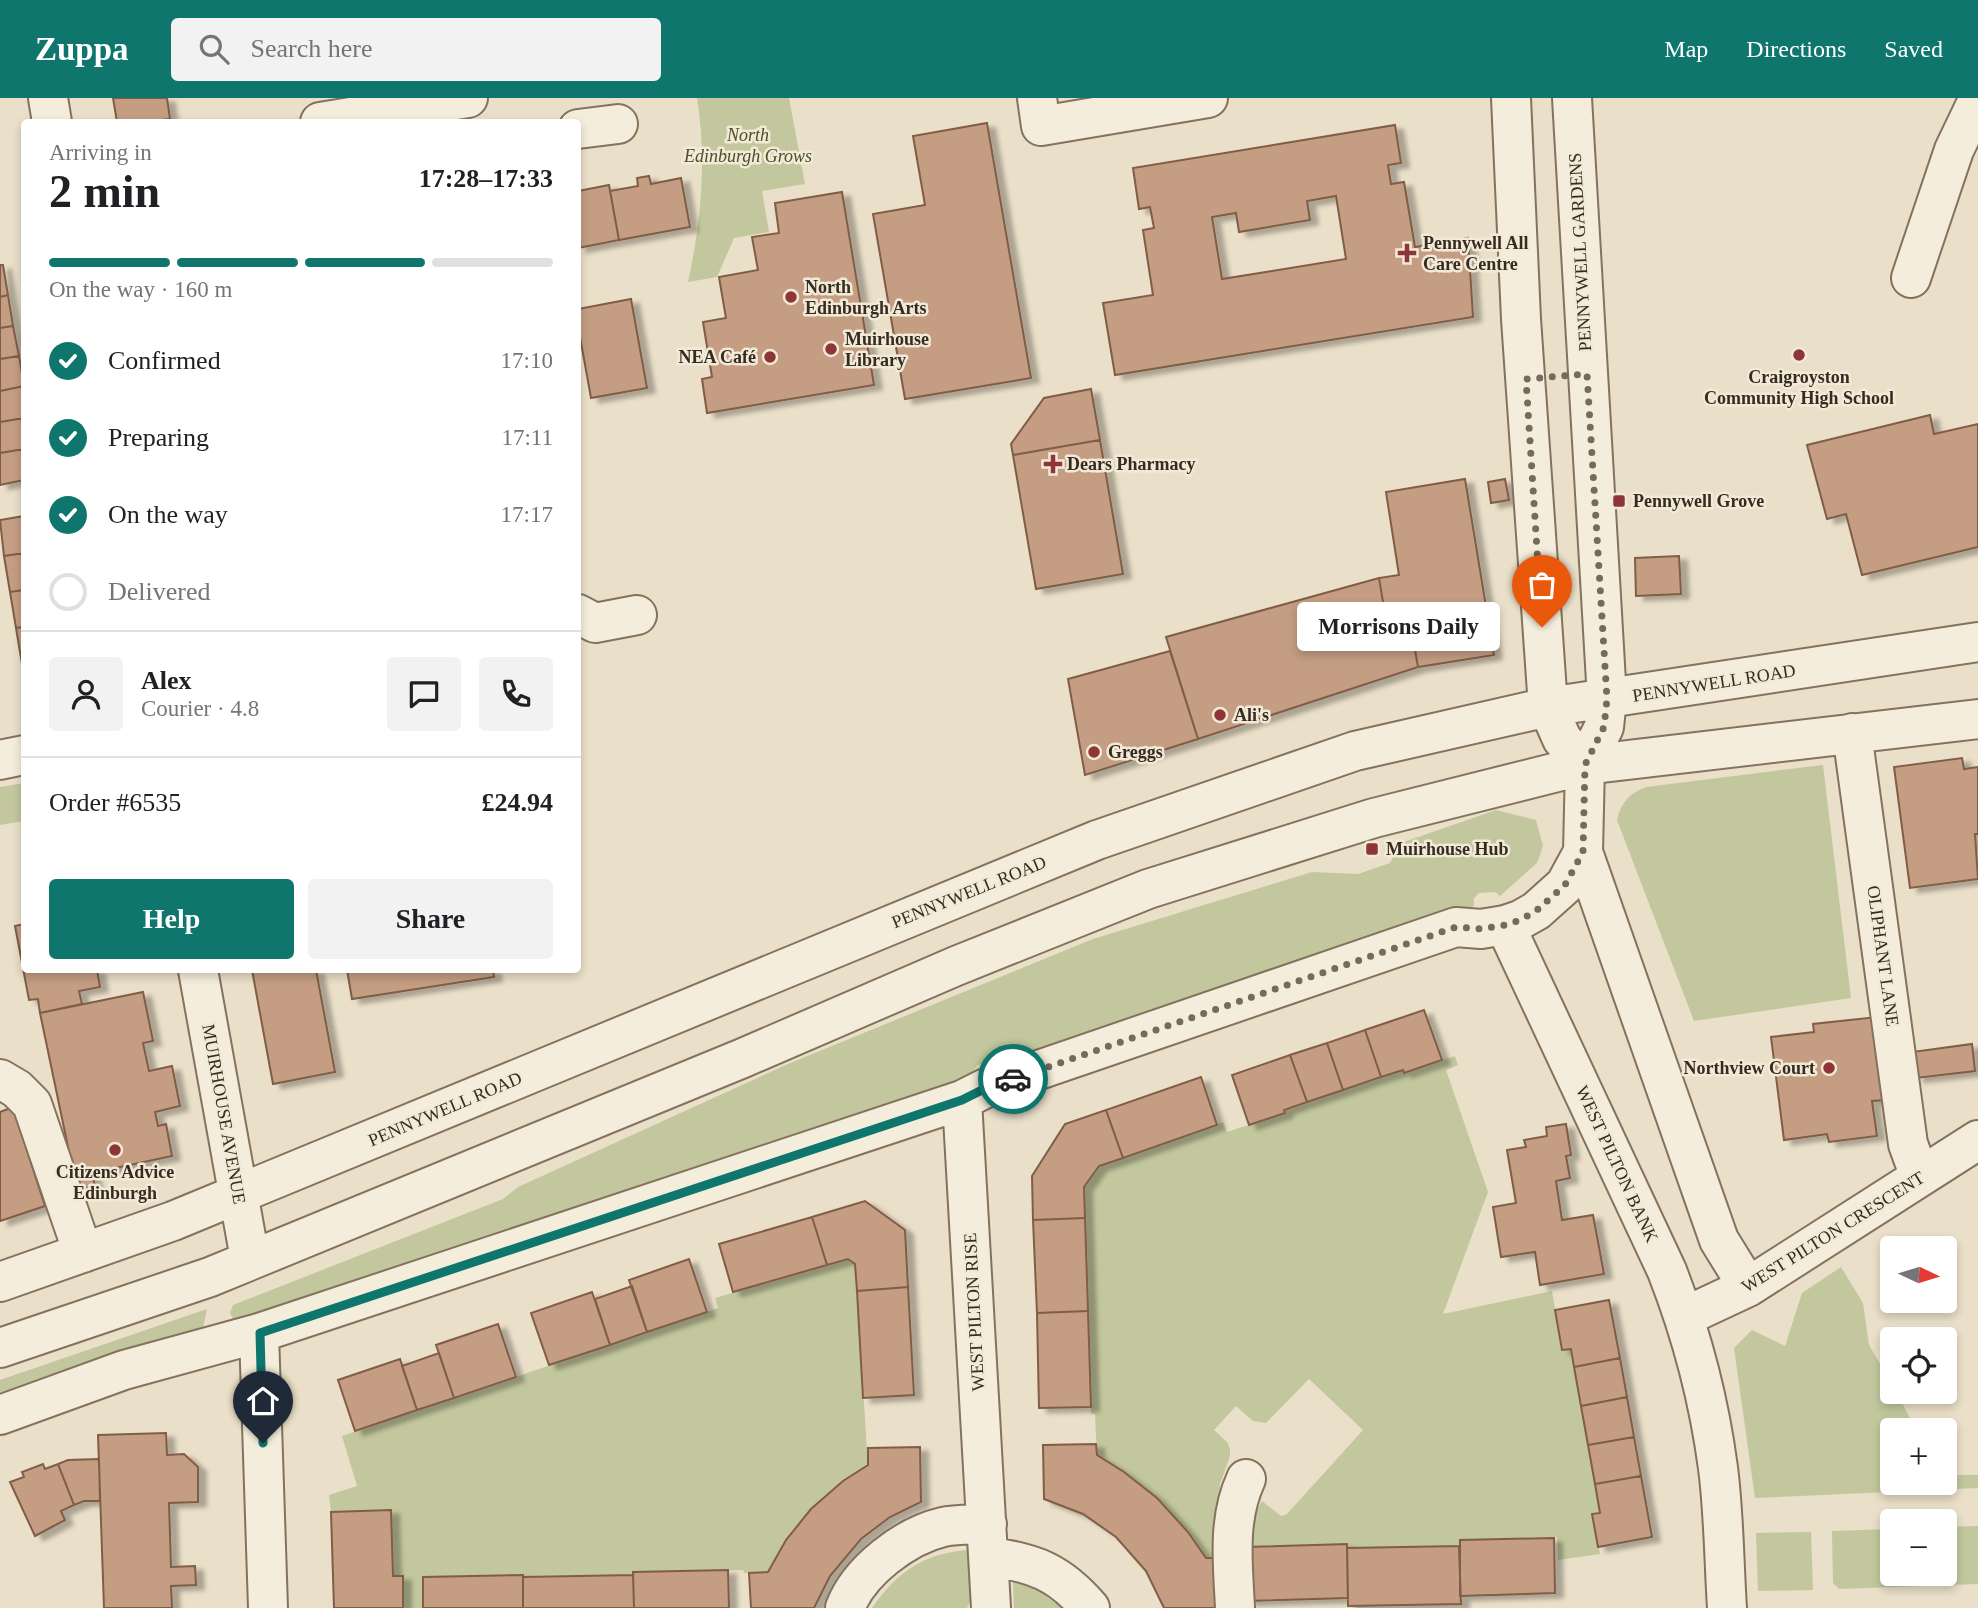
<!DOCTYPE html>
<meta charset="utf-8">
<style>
body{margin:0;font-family:"Times New Roman",serif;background:#f2f2f2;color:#202124;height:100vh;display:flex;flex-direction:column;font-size:26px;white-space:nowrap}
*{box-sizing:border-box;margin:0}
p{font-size:23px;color:#757577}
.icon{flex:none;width:38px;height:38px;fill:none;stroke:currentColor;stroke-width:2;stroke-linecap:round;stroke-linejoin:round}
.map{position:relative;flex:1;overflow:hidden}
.drawer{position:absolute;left:21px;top:21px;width:560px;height:854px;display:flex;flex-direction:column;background:#fff;border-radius:7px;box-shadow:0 4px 10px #0003}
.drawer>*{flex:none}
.needle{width:46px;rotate:94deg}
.controls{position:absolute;left:1880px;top:1138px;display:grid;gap:14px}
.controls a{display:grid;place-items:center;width:77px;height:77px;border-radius:7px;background:#fff;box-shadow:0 4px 10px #0003;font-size:35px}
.pin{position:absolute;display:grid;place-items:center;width:60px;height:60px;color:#fff;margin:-72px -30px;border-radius:50% 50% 50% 0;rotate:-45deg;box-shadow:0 0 7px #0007}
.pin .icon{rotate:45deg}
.courier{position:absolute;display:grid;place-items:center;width:70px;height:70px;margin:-35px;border:5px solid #0f766e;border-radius:50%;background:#fff;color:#222;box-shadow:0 2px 9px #0007}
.bubble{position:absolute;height:49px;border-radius:7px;background:#fff;box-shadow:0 4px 10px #0003;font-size:23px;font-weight:800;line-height:49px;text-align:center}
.head em{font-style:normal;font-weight:800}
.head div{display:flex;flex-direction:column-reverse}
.head{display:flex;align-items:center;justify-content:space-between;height:119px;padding:0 28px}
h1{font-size:46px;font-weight:800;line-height:52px}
.bar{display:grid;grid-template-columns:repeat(4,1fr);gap:10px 7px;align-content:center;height:84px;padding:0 28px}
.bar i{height:9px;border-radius:5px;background:#e0e0e0}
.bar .current{background:#0f766e}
.bar p{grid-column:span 4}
.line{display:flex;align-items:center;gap:18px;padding:0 28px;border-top:2px solid #e0e0e0}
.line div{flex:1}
.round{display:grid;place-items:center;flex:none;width:74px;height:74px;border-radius:7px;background:#f2f2f2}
ol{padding:0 28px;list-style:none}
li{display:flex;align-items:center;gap:21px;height:77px}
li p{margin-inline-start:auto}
li .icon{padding:7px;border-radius:50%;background:#0f766e;color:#fff;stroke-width:4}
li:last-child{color:#757577}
li i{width:38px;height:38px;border:4px solid #e0e0e0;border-radius:50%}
.primary-button{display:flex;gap:14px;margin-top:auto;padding:14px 28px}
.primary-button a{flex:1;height:80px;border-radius:7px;background:#0f766e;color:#fff;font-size:28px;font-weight:800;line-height:80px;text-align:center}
.primary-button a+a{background:#f2f2f2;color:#202124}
header{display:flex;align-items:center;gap:42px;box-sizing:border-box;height:98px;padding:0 35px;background:#0f766e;color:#fff}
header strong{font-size:33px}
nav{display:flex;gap:38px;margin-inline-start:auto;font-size:24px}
.search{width:490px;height:63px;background:#f2f2f2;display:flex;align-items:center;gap:18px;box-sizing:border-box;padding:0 24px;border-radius:7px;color:#757577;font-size:26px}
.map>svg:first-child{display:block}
.green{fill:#c3c79d}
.building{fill:#c49d82;stroke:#815d47;stroke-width:2;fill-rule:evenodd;filter:url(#shadow)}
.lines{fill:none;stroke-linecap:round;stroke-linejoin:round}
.minor-casing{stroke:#84725f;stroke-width:42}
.minor{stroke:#f5eddb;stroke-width:38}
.done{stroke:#756a5b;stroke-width:7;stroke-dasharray:0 12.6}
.route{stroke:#0f766e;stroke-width:9}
.poi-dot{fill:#8d3537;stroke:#f2ead7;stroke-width:2.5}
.labels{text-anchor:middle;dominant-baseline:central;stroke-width:5;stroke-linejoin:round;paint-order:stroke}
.park-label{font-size:18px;font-style:italic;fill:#47502a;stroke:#f2ead7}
.poi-label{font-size:18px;font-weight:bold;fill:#362b21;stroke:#f2ead7;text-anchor:start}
.street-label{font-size:18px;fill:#362b21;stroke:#f2ead7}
</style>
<header>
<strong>Zuppa</strong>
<div class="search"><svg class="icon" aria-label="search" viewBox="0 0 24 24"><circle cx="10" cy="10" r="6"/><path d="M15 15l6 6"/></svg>Search here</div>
<nav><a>Map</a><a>Directions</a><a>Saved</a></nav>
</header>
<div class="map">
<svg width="1978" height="1510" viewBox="0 0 1978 1510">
<defs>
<filter id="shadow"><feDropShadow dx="8" dy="4.5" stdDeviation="2" flood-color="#0004"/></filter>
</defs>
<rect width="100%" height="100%" fill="#eadfc8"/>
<path class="green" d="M697 0H789L805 86 762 93 769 134 734 140 717 179 688 184C701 125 707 60 697 0Z
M1823 667 1851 900 1694 923 1617 722C1621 704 1630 695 1646 689Z
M24 685V723L0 727V689Z
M1496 712 1536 722 1543 748 1537 765 1500 798 1495 794 1479 795 1474 800V808L997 970 987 965 977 967 971 977 804 1044 234 1223 230 1215 233 1207 503 1101 518 1089 788 966 1093 841 1312 774 1358 776 1390 765 1401 745Z
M1455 958 1458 967 1446 972 1488 1094 1443 1216 1552 1193 1562 1252 1571 1251 1600 1415 1593 1416 1600 1456 1558 1462 1557 1439 1460 1442 1459 1448 1347 1450V1446L1246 1449 1253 1418 1262 1403 1281 1418 1287 1416 1363 1332 1309 1281 1266 1325 1253 1323 1236 1308 1214 1332 1227 1344 1230 1351V1358L1220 1386 1223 1460H1206C1179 1415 1140 1384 1097 1357L1095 1316H1091L1084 1089 1099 1068 1223 1024 1227 1034 1285 1015 1284 1012 1403 972 1405 975Z
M848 1161 855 1166 868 1367C823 1392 793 1429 768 1474L744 1475 743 1472 634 1474 633 1477 423 1479V1510H403V1478H393L331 1414 329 1397 357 1388 342 1338 718 1210 715 1200Z
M1841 1169 1863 1205 1869 1247 1892 1286V1293H1896L1916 1332H1892V1384H1944V1377H1978V1390L1755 1400 1734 1250 1752 1232 1785 1248 1802 1195Z
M207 1211 203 1230 0 1301V1282Z
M1978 1428V1486L1839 1491 1833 1485 1832 1433 1892 1431V1475H1944V1429Z
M1811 1434 1813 1492 1758 1493 1756 1435Z
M968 1452 970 1504 967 1510H872C897 1474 924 1455 968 1452Z
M1013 1484 1034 1489 1062 1510H1014Z"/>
<path class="building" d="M113 0H167L170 21 145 24H117Z
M987 25 1031 280 905 301 873 116 925 107 913 38Z
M1395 27 1401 65 1388 67 1391 86 1404 84 1415 149 1468 140 1473 219 1115 277 1103 205 1153 197 1143 132 1154 130 1150 109 1139 111 1133 70ZM1336 98 1346 161 1222 181 1212 119 1236 115 1239 134 1310 122 1307 103Z
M649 78 651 86 681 80 690 129 619 142 610 93 638 88 637 80Z
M609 87 619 142 578 150V93Z
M842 94 874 287 707 315 702 281 712 279 703 224 726 220 719 179 758 172 752 139 779 135 775 105Z
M0 167H3L8 197 0 199Z
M8 197 13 228 0 230V199Z
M631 201 647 290 591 300 578 228V211Z
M13 228 19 258 0 261V230Z
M19 258 24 288 0 293V261Z
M24 288V320L0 324V293Z
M1091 291 1100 342 1013 357 1011 346 1044 300Z
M1930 317 1934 336 1978 326V449L1862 477 1846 416 1827 421 1807 347Z
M24 320V351L0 355V324Z
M1100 342 1123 476 1036 491 1013 357Z
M24 351V382L0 387V355Z
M1465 381 1494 557 1418 569 1410 524 1387 528 1379 480 1399 477 1386 394Z
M1505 381 1509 402 1491 405 1488 384Z
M24 418V455L4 458 0 422Z
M24 455V492L10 494 4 458Z
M1679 458 1681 496 1636 498 1635 460Z
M1379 480 1387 528 1410 524 1418 569 1198 641 1166 539Z
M24 492V529L16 530 10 494Z
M24 529V565L22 566 16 530Z
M1170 553 1198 641 1085 677 1068 581Z
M1962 660 1964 671 1978 669V736H1975L1978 781 1910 790 1894 669Z
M24 826V872H97L100 889 79 893 82 906 40 915 38 901 29 902 15 828Z
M252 872H316L335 974 273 986Z
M347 872H493L494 879 352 901Z
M143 894 153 943 143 945 149 973 172 968 180 1008 155 1014 158 1028 166 1026 172 1058 92 1075 95 1089 77 1092 40 915Z
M1424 912 1442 962 1404 975 1403 972 1381 979 1365 932Z
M1877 919 1888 1002 1872 1003 1877 1038 1829 1044 1827 1036 1784 1042 1771 939 1814 934 1813 926Z
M1365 932 1381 979 1343 992 1327 945Z
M1327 945 1343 992 1307 1004 1290 957Z
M1972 946 1975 973 1916 980 1912 954Z
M1290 957 1307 1004 1284 1012 1285 1015 1249 1027 1232 977Z
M1201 979 1217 1027 1123 1060 1106 1012Z
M13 1009 45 1108 0 1123V1014Z
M1106 1012 1123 1060 1099 1068 1084 1089 1085 1120 1033 1122 1032 1078 1065 1026Z
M1566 1026 1571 1057 1566 1058 1570 1080 1556 1083 1562 1122 1593 1117 1604 1176 1540 1187 1535 1154 1501 1159 1493 1109 1516 1105 1507 1052 1526 1049 1524 1042 1547 1038 1546 1029Z
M865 1103 905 1132 908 1189 857 1193 855 1166 848 1161 827 1167 812 1119Z
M812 1119 827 1167 733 1194 719 1146Z
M1085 1120 1088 1213 1037 1215 1033 1122Z
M689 1161 707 1214 647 1234 629 1182Z
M632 1188 647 1234 610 1247 595 1201Z
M908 1189 914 1297 863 1300 857 1193Z
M592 1194 610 1247 549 1267 531 1215Z
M1609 1202 1620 1260 1574 1269 1571 1251 1562 1252 1555 1212Z
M1088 1213 1091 1309 1039 1310 1037 1215Z
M498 1226 516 1279 454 1300 436 1247Z
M439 1255 454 1300 417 1312 402 1268Z
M1620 1260 1627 1299 1581 1308 1574 1269Z
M400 1261 417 1312 355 1333 338 1282Z
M1627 1299 1634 1339 1588 1347 1581 1308Z
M166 1335 167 1357 184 1356 198 1369V1404L169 1405 171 1469 195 1468 196 1487 171 1488 172 1510H104L98 1337Z
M1634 1339 1641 1378 1595 1386 1588 1347Z
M1096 1346 1097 1357 1124 1374 1157 1400 1188 1434 1206 1460H1223L1225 1510H1164L1146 1473 1116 1439 1083 1416 1044 1401 1043 1347Z
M920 1349 921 1404 890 1419 861 1441 830 1478 814 1510H751L749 1475 768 1474 786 1442 811 1411 843 1383 868 1367V1350Z
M99 1361 100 1403H84L74 1407 58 1366 68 1362Z
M43 1366 45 1371 58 1366 74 1407 61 1413 65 1422 35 1438 10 1384 24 1379 22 1374Z
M1641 1378 1652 1439 1598 1449 1592 1416 1600 1415 1595 1386Z
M391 1412 393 1478H403V1510H334L331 1414Z
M1554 1440 1555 1495 1460 1498V1442Z
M1347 1446 1348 1500 1247 1503 1246 1449Z
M1459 1448 1461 1506 1348 1508 1347 1450Z
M728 1472 729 1510H634L633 1474Z
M523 1477V1510H423V1479Z
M633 1477 634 1510H523V1479Z"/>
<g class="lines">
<g class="minor-casing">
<path id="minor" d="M48 0 52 24
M1037 0 1041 28 1208 0
M1511 0 1521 221 1548 609 1562 641 1585 667
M320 24 468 0
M578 31 618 26
M1911 180 1954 52 1978 2
M578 516 595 525 637 517
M1852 635 1908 1046 1920 1079
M0 662 24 657
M1583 754 1719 1142 1748 1189
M1505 827 1667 1173C1692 1237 1709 1302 1718 1370 1724 1416 1724 1464 1727 1510
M198 872 250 1161
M0 981 17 991 32 1006 83 1155
M962 1002 991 1510
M0 1184 173 1123 1097 742 1355 653 1548 609 1978 544
M1684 1219 1748 1189 1978 1042
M259 1235 268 1510
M0 1250 210 1179 743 960 956 868 1148 791 1374 720 1585 667 1978 621
M0 1317 124 1272 259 1235 962 1002 986 990 1456 829 1481 831 1505 827 1520 822 1536 813 1565 787 1583 754 1585 667 1604 629 1607 601 1572 0
M989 1459C1034 1464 1060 1475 1090 1510
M845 1510C859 1473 905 1438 943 1429 957 1426 973 1427 987 1426
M1235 1510C1233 1466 1227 1422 1246 1381"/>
</g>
<use href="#minor" class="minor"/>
</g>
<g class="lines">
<path class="done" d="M1013 981 1456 829 1481 831 1505 827 1520 822 1536 813 1565 787 1583 754 1585 667 1604 629 1607 601 1587 276 1526 281 1542 529"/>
<path class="route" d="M263 1345 260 1235 962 1002 986 990 1013 981"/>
</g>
<g class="poi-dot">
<path d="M1403.5 144.5h7v7h7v7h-7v7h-7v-7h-7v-7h7z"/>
<circle cx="791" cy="199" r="7"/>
<circle cx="831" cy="251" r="7"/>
<circle cx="1799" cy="257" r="7"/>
<circle cx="770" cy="259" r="7"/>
<path d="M1049.5 355.5h7v7h7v7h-7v7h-7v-7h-7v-7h7z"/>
<rect x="1612" y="396" width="14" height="14" rx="3.5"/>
<circle cx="1220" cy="617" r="7"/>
<circle cx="1094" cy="654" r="7"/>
<rect x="1365" y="744" width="14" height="14" rx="3.5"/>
<circle cx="1829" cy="970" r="7"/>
<circle cx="115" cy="1052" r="7"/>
</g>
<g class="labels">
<g class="park-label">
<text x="748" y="37">North<tspan x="748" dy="21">Edinburgh Grows</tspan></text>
</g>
<g class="poi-label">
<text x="1423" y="145">Pennywell All<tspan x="1423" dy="21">Care Centre</tspan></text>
<text x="805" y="189">North<tspan x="805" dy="21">Edinburgh Arts</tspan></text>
<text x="845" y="241">Muirhouse<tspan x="845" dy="21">Library</tspan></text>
<text x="756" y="259" text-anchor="end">NEA Café</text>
<text x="1799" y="279" text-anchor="middle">Craigroyston<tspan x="1799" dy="21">Community High School</tspan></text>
<text x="1067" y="366">Dears Pharmacy</text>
<text x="1633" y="403">Pennywell Grove</text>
<text x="1234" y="617">Ali's</text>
<text x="1108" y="654">Greggs</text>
<text x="1386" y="751">Muirhouse Hub</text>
<text x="1815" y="970" text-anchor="end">Northview Court</text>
<text x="115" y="1074" text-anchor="middle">Citizens Advice<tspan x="115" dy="21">Edinburgh</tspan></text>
</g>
<g class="street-label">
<text transform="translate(1580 154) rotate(-93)">PENNYWELL GARDENS</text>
<text transform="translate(1714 585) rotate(-9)">PENNYWELL ROAD</text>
<text transform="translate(969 794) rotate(-22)">PENNYWELL ROAD</text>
<text transform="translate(1883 858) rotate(82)">OLIPHANT LANE</text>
<text transform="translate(445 1011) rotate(-23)">PENNYWELL ROAD</text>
<text transform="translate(224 1016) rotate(80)">MUIRHOUSE AVENUE</text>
<text transform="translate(1617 1066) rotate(65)">WEST PILTON BANK</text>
<text transform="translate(1833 1134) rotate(-32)">WEST PILTON CRESCENT</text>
<text transform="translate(974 1214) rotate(-93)">WEST PILTON RISE</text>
</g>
</g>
</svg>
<div class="controls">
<a><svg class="needle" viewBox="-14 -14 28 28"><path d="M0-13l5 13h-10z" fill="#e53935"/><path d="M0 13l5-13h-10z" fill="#757577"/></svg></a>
<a><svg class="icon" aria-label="locate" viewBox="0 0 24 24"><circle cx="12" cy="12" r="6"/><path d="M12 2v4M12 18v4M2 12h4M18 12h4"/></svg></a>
<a>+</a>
<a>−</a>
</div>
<div class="pin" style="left:1542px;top:529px;background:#ea580c"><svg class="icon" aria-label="bag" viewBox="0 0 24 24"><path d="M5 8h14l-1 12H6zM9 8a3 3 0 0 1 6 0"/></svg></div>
<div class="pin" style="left:263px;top:1345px;background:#1f2937"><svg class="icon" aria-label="home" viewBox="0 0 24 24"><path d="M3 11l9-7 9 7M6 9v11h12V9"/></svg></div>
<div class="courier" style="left:1013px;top:981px"><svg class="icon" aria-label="car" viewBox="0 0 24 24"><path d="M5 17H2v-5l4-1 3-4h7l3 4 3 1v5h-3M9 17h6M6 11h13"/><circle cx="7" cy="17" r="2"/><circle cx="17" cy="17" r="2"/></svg></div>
<div class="bubble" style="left:1297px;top:504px;width:203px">Morrisons Daily</div>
<section class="drawer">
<div class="head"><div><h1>2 min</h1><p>Arriving in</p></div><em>17:28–17:33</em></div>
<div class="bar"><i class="current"></i><i class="current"></i><i class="current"></i><i></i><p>On the way · 160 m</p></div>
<ol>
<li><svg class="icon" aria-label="check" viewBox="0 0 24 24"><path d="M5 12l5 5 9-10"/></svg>Confirmed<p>17:10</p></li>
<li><svg class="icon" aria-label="check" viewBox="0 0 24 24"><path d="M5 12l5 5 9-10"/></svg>Preparing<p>17:11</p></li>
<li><svg class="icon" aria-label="check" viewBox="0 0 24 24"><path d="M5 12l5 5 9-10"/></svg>On the way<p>17:17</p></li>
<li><i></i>Delivered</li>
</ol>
<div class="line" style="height:126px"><a class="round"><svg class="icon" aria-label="person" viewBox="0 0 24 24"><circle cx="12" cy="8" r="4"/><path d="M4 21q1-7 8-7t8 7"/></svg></a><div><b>Alex</b><p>Courier · 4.8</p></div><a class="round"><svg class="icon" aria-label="chat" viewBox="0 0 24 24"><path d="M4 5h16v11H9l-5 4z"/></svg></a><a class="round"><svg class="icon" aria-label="phone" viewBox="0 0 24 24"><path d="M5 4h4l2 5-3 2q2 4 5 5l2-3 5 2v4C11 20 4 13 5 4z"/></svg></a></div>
<div class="line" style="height:91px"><div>Order #6535</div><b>£24.94</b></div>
<div class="primary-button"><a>Help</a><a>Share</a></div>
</section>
</div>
